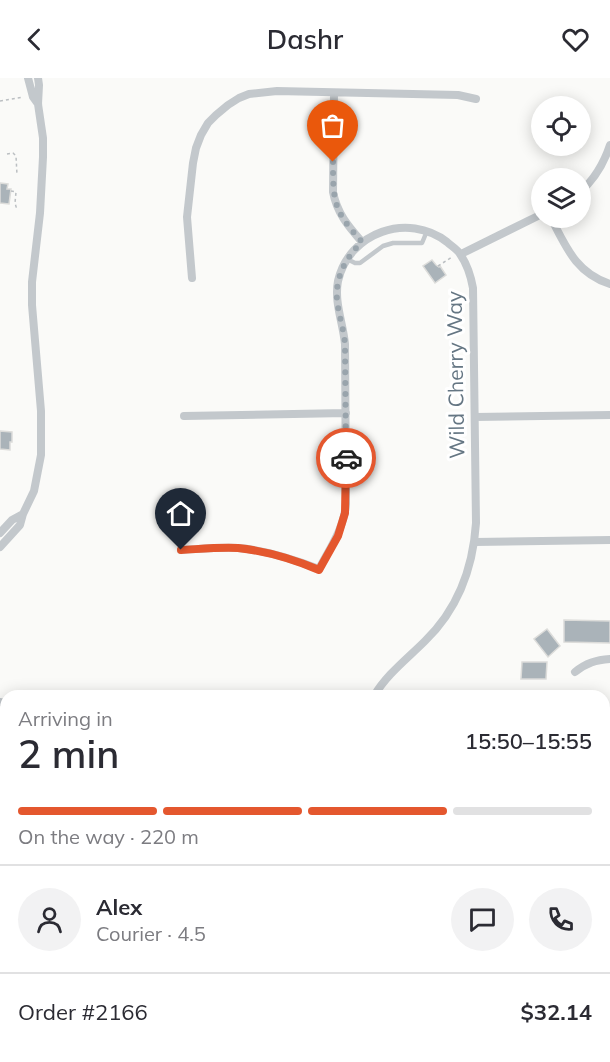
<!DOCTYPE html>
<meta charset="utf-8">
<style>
body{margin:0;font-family:Mulish,sans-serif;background:#f2f2f3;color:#2b2b33;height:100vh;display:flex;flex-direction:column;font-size:22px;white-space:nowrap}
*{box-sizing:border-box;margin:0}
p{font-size:20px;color:#7c7c81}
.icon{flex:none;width:33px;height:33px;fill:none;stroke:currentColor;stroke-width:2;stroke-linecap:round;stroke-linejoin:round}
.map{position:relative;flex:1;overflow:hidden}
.drawer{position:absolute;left:0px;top:612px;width:610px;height:372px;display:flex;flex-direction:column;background:#fff;border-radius:18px 18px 0 0;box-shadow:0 3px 15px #0003}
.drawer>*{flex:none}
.controls{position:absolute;left:531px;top:18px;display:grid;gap:12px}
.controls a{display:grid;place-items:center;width:60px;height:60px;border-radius:50%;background:#fff;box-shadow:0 3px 15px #0003;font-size:30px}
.pin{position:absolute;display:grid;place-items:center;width:51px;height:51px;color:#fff;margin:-62px -26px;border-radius:50% 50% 50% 0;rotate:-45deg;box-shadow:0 0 6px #0007}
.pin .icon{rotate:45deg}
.courier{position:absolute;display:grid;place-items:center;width:60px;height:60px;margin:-30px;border:4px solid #e4572e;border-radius:50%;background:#fff;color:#222;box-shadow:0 2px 8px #0007}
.head em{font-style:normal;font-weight:600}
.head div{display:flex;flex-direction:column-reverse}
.head{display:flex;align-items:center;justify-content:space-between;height:102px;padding:0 18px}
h1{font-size:39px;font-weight:600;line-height:45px}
.bar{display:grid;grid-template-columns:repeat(4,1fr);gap:9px 6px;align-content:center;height:72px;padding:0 18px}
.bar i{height:8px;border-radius:4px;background:#e1e1e2}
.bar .current{background:#e4572e}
.bar p{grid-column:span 4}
.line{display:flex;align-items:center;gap:15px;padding:0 18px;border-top:2px solid #e1e1e2}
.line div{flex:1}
.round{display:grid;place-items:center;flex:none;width:63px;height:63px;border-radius:32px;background:#f2f2f3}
header{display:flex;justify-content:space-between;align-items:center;height:78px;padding:0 18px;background:#fff;font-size:27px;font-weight:600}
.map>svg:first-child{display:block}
.building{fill:#aab3b9;stroke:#dcdcda;stroke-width:1.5}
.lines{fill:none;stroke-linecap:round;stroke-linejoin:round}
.path{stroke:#bbbfc2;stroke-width:1.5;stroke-dasharray:3 3;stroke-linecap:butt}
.lane{stroke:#c3c8cc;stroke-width:4.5}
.street{stroke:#c3c8cc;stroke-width:8}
.done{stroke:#99a4ac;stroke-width:6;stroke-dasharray:0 10.8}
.route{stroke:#e4572e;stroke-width:8}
.labels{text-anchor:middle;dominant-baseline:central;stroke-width:6;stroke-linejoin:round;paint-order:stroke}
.street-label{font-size:21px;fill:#657683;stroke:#fff}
</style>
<header><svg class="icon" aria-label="back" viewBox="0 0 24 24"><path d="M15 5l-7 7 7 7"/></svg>Dashr<svg class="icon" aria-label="heart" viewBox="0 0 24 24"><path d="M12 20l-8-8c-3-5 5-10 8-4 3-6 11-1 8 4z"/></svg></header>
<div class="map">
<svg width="610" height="984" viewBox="0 0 610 984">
<rect width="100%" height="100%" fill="#fafaf8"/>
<path class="building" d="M0 105 8 106 7 111H11L9 126 0 125Z
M432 182 436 187 439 189 440 188 446 197 435 205 423 188Z
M0 353 12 354V364H10V372L0 371Z
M564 542 610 543V565L564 564Z
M547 551 560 568 548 579 534 561Z
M522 584H547L546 601H521Z"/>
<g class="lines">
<path class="path" d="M0 23 23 19
M7 76 13 75 16 78 17 97
M11 113 16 114 15 125 17 132
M438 188 452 179"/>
<path class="lane" d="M347 181 355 185H360L383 168 393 165H422L427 153"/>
<path class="street" d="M28 0 33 19 38 26
M334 15 333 114C337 135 348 148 362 164
M580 114C595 101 604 85 610 67
M551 140C566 169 576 195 610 206
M461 176 542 136
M192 200 187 139 193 85 196 70 201 57 208 45 216 37 228 27 239 20 249 16 277 13 458 17 476 21
M184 338 346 335
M475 339 610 337
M0 455 12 442 23 436
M475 464 610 462
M0 469 20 447 23 436 34 413 41 377V333L32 227V204L40 135 43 79V60L38 26 39 7 38 0
M181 472C200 471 219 469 238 470 266 472 293 481 319 491 330 470 344 450 346 426L345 266C343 245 334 224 338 203 349 154 408 134 447 164 451 168 457 171 460 176 467 186 471 199 473 210L476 445C473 490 457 532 425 563 407 581 387 596 374 618
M575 594C586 585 596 582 610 581
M0 624 6 625
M0 794H6
M604 812 610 813
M0 930 6 936
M47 978 53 984
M559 984 560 978"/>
</g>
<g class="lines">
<path class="done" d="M333 84C333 125 334 133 362 164 344 181 333 204 338 229 340 241 344 253 345 266L346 380"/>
<path class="route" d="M181 472C200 471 219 469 238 470 266 473 293 481 319 492L338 458 345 435 346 380"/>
</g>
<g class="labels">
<g class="street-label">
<text transform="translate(455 297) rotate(-91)">Wild Cherry Way</text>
</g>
</g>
</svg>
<div class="controls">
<a><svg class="icon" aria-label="locate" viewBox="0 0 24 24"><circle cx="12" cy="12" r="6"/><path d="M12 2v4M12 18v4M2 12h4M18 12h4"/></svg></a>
<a><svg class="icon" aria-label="layers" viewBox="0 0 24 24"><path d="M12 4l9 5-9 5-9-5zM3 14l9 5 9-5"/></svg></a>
</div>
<div class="pin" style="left:333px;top:84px;background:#ea580c"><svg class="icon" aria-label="bag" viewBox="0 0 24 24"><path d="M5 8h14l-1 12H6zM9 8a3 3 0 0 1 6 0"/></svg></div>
<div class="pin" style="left:181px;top:472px;background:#1f2937"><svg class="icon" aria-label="home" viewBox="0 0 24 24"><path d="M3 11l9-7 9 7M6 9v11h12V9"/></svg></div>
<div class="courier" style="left:346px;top:380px"><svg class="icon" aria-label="car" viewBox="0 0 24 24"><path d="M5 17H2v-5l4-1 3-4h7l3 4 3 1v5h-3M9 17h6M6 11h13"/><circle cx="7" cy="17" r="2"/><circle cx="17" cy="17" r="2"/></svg></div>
<section class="drawer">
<div class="head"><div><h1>2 min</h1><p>Arriving in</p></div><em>15:50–15:55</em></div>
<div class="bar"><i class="current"></i><i class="current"></i><i class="current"></i><i></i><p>On the way · 220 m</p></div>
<div class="line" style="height:108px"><a class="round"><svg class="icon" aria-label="person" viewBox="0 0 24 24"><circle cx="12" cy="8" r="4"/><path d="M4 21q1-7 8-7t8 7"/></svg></a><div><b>Alex</b><p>Courier · 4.5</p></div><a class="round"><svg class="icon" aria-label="chat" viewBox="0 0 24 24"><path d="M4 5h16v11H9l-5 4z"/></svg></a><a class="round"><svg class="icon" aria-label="phone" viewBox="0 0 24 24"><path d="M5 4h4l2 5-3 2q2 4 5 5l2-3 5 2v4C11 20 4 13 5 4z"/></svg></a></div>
<div class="line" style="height:78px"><div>Order #2166</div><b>$32.14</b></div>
</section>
</div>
